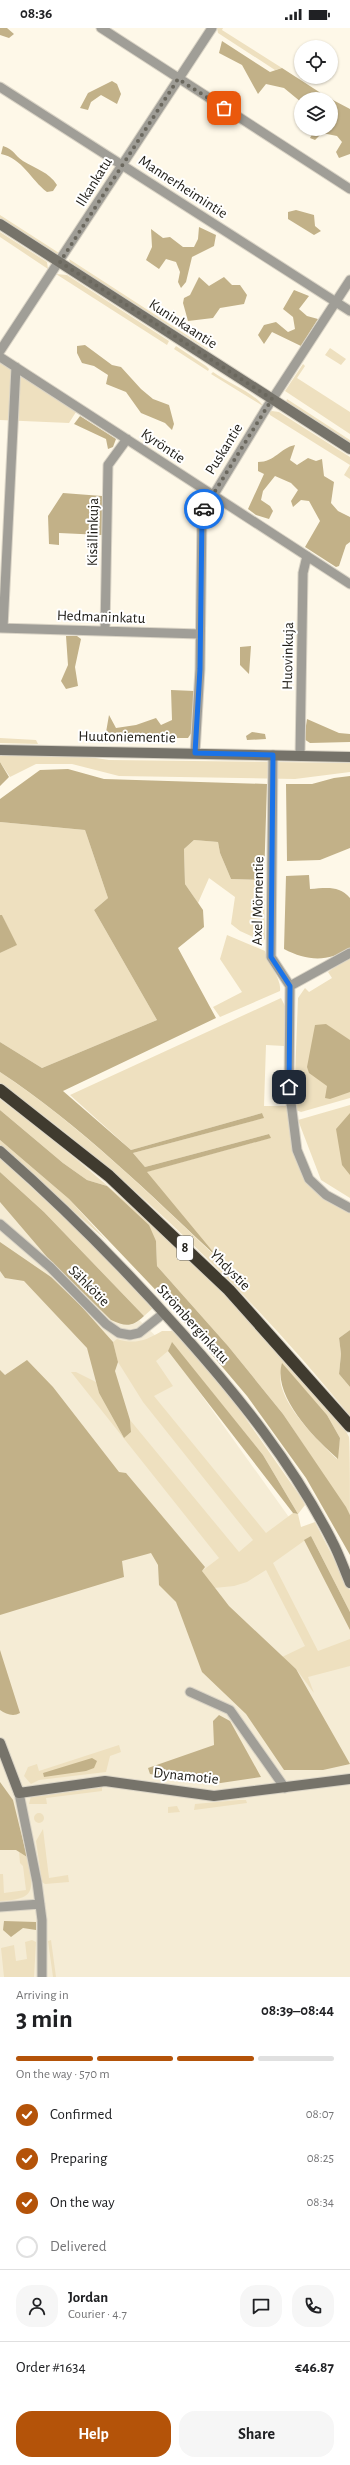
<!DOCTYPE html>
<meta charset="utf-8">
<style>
body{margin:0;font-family:"Alegreya Sans",sans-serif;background:#f6f6f6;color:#202124;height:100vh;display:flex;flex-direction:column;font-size:15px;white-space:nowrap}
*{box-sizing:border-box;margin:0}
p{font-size:13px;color:#757577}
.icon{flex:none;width:22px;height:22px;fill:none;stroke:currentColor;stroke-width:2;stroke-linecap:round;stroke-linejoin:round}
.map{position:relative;height:1949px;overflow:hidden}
.sheet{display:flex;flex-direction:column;background:#fff;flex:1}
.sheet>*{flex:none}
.buttons{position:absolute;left:294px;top:12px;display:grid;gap:8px}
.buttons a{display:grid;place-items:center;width:44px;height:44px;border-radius:50%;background:#fff;box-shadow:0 1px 3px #0004;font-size:20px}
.pin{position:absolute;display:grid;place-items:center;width:34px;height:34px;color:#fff;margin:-17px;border-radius:8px;box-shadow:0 2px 6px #0006}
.courier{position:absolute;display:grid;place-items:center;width:40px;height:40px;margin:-20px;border:3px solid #1a73e8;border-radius:50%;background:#fff;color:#222;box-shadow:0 1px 5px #0007}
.headline em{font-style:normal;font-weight:600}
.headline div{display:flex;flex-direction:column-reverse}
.headline{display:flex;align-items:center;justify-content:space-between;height:68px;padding:0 16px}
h1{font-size:26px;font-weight:600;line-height:30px}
.bar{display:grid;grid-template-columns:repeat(4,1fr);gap:6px 4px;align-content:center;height:48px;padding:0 16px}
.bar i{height:5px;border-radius:3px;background:#e0e0e0}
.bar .active{background:#b45309}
.bar p{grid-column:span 4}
.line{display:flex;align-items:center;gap:10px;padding:0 16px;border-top:1px solid #e0e0e0}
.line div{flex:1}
.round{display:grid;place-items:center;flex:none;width:42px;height:42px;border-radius:16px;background:#f6f6f6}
ol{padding:0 16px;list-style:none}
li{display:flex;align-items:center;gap:12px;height:44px}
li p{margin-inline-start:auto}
li .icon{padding:4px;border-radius:50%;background:#b45309;color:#fff;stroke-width:4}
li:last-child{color:#757577}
li i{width:22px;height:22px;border:2px solid #e0e0e0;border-radius:50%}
.button{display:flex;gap:8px;margin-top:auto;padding:8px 16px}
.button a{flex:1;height:46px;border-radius:16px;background:#b45309;color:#fff;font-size:16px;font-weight:600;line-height:46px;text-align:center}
.button a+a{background:#f6f6f6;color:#202124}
.status{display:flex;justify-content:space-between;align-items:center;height:28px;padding:0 20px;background:#fff;direction:ltr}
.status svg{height:11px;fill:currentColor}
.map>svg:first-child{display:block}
.built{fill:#f5ecd5}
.green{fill:#eee0bf;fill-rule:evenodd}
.forest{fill:#c2b188}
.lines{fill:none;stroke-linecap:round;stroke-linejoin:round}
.street-casing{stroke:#dad4c6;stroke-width:11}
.secondary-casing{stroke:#dad4c6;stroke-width:12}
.highway-casing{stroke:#dad4c6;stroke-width:14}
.street{stroke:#a09e97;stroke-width:9}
.secondary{stroke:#76736a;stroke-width:10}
.highway{stroke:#403b2f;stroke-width:12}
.done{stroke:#6b685e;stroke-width:4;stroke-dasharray:0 7.2}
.route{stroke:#1a73e8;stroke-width:5}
.labels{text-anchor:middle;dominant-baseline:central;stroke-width:4;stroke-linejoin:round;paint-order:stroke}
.shield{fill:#fff;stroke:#605f5a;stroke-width:1}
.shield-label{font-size:14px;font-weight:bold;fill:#1c1a14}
.street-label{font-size:15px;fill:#1c1a14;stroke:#fff}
</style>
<div class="status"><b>08:36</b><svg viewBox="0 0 49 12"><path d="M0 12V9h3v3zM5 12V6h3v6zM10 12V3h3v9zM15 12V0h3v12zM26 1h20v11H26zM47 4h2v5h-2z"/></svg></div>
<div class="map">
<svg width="350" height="1949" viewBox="0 0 350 1949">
<rect width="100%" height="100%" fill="#fef8e8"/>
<path class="built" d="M0 1157 167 1319 319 1531 350 1598V1949H0Z"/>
<path class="green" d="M217 0H223L222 2 282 40 275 42 218 5Z
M0 187 59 225 56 226 0 190Z
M0 204 47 234 48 241 0 209Z
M69 231 208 321V322L71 236Z
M56 246 67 247 169 313 167 317Z
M176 318 206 338 209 341 208 343 174 321Z
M330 320 346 331 341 337 325 327Z
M0 334 76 384 69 395 0 392Z
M303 336 305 338 297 350 350 384V406L285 363Z
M213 344C228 355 255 365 263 378L211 346Z
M287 371 350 412V415L286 374Z
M272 383 279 384 350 429V451L344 447 350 437 270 387 269 384Z
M0 710 36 712 38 716 0 715Z
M0 727 89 729 109 732 350 735V744L295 751 119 748 72 736H36L10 749 0 734Z
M0 794 85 802 108 870 94 882 157 992 42 1040 0 1014V925L16 917 2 887H0Z
M194 812 218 814 220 825 231 851 264 852 265 911 262 913 240 903 231 896 235 869 209 850 198 875 185 856 184 821Z
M227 907 265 923C268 936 282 951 280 963L220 989 213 979 242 964 220 931Z
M350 930V1070L301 1084 296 1082 294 1075 298 970 305 960 309 964 332 950 328 944 346 931Z
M281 970 285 978 284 1018 266 1017 264 1078H286L295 1120 308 1154 350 1183V1302L339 1310 341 1326 339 1346 350 1359V1388C249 1263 130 1149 0 1055V1044C78 1096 147 1163 215 1228L146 1144 270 1110 269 1106 145 1139 133 1125 263 1090 262 1085 131 1122 70 1067Z
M0 1071C107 1152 207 1242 295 1344 309 1360 341 1391 349 1409 350 1415 350 1476 350 1487L283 1386 228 1318 157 1238 156 1213 107 1158 87 1152 63 1135 0 1082ZM282 1336 327 1387 340 1410 337 1431C319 1414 289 1384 282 1360 279 1352 281 1344 282 1336Z
M350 1077V1170L321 1152 298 1092Z
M0 1112 69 1171 107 1213 0 1118Z
M0 1130 89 1213 153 1280 144 1288 44 1184 0 1144Z
M162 1303H172L177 1307 230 1368 302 1471 305 1477 298 1486 301 1499 315 1494 350 1562V1584L311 1508 273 1535 318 1623 350 1611V1638L308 1649 314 1665 296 1641 282 1629 305 1618 266 1542 247 1554 234 1558 214 1560 202 1543 219 1530 71 1344H76L96 1354 99 1365 124 1410 131 1404 130 1392 239 1524 253 1512 143 1374 118 1334 113 1314 117 1311C135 1317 147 1312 162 1303ZM172 1315 263 1427 298 1486 293 1485 266 1505 154 1368 173 1358 156 1333 168 1323Z
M119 1717 121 1724 110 1728 106 1744 39 1752 31 1756 24 1748 28 1739 37 1736 39 1743Z
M93 1758 102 1759V1763L46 1770 47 1776H29L31 1768Z
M239 1772H246L247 1775 194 1782 195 1776Z
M177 1778 180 1784 168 1785V1779Z
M34 1790a5 5 0 1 1 10 0a5 5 0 1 1-10 0Z
M43 1801 49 1850 68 1847 69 1854 45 1856 42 1854 36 1813Z
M19 1824 27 1829C33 1861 38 1871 0 1873V1846H3L4 1865 26 1862 23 1838 20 1835Z
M32 1912 36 1914 34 1949H4L1 1920 14 1917 16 1933 27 1931 25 1914Z
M51 1912 56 1949H53L48 1913Z"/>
<path class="forest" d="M0 0H7L14 6 9 10 0 7Z
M222 13 270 44 282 40 330 71H301V74L284 60 266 56 258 66 242 37 219 25Z
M112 53 117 56 121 66 117 76 101 67 91 74 88 82 80 80 88 65Z
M331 71 350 81V126L339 130 336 124 342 114 337 108 322 105 315 112 310 110 315 101H331Z
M3 118C15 122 14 127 23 133 36 141 49 144 57 157L53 163 47 164C31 152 22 130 1 126Z
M296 182 314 187 315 198 321 203 314 207 288 191V184Z
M199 199 216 207 214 218 192 229 186 254 181 260 178 254 180 244 176 234 166 231 159 241 146 232 152 219 151 201 163 210 170 209 183 219H194L198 211Z
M199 249 209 258 224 249 232 257H240L247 267 244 276 220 280 213 290 188 293 183 275 184 270 190 267Z
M294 262 309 268 299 281 307 288 318 291 301 318 272 304 264 316 258 307 264 297 276 294 288 304 295 301 293 289 283 281Z
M85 317 112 337 121 339 141 361 153 371 169 377 174 396 172 402 165 395 141 385 126 364 106 356 108 347 94 338 82 335 77 325V318Z
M80 388 116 411 113 419 108 421 106 411 74 396Z
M295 417 290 432 297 437 308 430 316 433 322 431 324 448 334 454 331 475 338 483 350 489V514L346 517 339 538 336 539 305 519 320 493 309 473 301 472 293 479 291 473 298 462 291 455 275 448 263 463 261 472 270 478 273 483 269 491 256 487 248 481 264 446 258 443V434C275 434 280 420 295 417Z
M63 465 102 468V507L59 505V517L49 516 48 488Z
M66 608H77L81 611 75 639 78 658 66 661 61 653 68 637Z
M251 618 249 646 240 637V619Z
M171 662 195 663 192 704 188 710H105L109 687 116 700 136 697 156 690 161 697 172 692Z
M307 691 339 705 350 706V714L310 715 304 711Z
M252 704 265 706 266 711 247 712 246 708Z
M0 734 9 749 0 758Z
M68 741 104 751 267 756 264 852 231 851 220 825 218 814 194 812 184 821 185 856 203 882 204 899 178 920 216 990 63 1063 131 1122 262 1085 264 1090 133 1125 145 1139 269 1106 271 1110 147 1144 219 1231C149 1165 80 1097 0 1044V1014L42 1040 157 992 94 882 108 870 85 802 0 794V771L40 742Z
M350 748V820L320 832 287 833 286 756H312L334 750Z
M309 847 310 861C326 860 339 857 350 870V921C327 934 307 933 284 921L286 848Z
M0 887H2L17 917 0 925Z
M326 996 350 1012V1064L330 1071 325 1070 327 1058 309 1045 307 1039 315 997Z
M0 1082 63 1135 87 1152 107 1158 149 1197 156 1213 157 1238 228 1318 283 1386 346 1479 350 1487V1527L306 1450 247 1368 168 1275 69 1171 0 1112Z
M350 1085V1147L342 1137 336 1101Z
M0 1144 44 1184 144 1288C132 1299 126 1299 111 1292L47 1229 0 1174Z
M0 1214 51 1249 81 1278 113 1314 118 1334 115 1343 130 1392 131 1404 124 1410 99 1365 87 1320 24 1253 5 1250 0 1243Z
M350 1302V1359L339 1346 341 1326 339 1310Z
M172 1314 263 1427 298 1486 293 1485 168 1323Z
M27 1332 53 1359 119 1444 126 1445 205 1539 202 1543 229 1578 296 1641 350 1736 323 1742H284L246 1686 202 1644 176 1574 159 1557 158 1537 151 1525 122 1533 124 1549 0 1587V1342L5 1347Z
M282 1335 327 1387 340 1410 338 1431C315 1411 272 1368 282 1335Z
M311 1508 350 1584V1602L304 1512Z
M0 1622 20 1685C13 1689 6 1686 0 1682Z
M219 1687 230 1693 261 1749 214 1756 150 1746 148 1740 214 1717 213 1693Z
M92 1730 97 1733 94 1740 86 1743 44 1749 43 1745Z
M0 1754 13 1772 27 1829 16 1822H0Z
M4 1893 36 1894V1902L23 1900 11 1909 3 1902Z"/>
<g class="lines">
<g class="street-casing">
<path id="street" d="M101 0 350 161
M0 59 350 283
M0 323 212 0
M0 329 350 556
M0 600 200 606
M3 600 16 339
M105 603 108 437 127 411
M195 725 200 641 202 486 264 384 350 252
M273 727 271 929 290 958 289 1059 297 1122 309 1151 326 1167 350 1180
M300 728 303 545 307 528
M290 958 350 925
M0 1196 50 1239 106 1296 119 1305 130 1307 139 1305 164 1285
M190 1664 230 1682 285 1760
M19 1765 37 1854 42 1892V1949
M0 1879 40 1876"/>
</g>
<g class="secondary-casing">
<path id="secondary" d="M0 196 350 421
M0 722 350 729
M0 1123C65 1180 125 1241 182 1305 239 1369 293 1436 332 1513 339 1526 344 1541 350 1555
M0 1715 19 1765 105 1753 214 1768 350 1751"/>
</g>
<g class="highway-casing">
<path id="highway" d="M0 1062 109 1148 229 1262 350 1398"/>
</g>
<use href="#street" class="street"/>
<use href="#secondary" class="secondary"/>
<use href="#highway" class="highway"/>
</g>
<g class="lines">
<path class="done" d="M204 481 272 371 60 234 178 51 224 80"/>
<path class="route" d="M204 481 202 488 200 641 195 725 273 727 271 929 290 958 289 1059"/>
</g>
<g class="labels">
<rect class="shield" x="177" y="1208" width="16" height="24" rx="3"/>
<g class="shield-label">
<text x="185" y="1220">8</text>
</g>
<g class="street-label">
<text transform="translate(94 154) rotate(-58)">Ilkankatu</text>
<text transform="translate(183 159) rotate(33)">Mannerheimintie</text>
<text transform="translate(183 296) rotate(33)">Kuninkaantie</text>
<text transform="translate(163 418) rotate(34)">Kyröntie</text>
<text transform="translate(224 421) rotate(-58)">Puskantie</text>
<text transform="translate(93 504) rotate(-89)">Kisällinkuja</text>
<text transform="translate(101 589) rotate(2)">Hedmaninkatu</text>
<text transform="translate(288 628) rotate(-89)">Huovinkuja</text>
<text transform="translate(127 709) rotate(1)">Huutoniementie</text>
<text transform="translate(258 873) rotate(-89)">Axel Mörnentie</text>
<text transform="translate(230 1242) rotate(45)">Yhdystie</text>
<text transform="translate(89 1258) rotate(45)">Sähkötie</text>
<text transform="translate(193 1296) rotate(48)">Strömberginkatu</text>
<text transform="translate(186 1748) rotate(6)">Dynamotie</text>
</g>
</g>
</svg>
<div class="buttons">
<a><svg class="icon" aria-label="locate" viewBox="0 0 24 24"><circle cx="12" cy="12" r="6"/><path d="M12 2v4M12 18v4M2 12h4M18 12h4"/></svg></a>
<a><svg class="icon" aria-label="layers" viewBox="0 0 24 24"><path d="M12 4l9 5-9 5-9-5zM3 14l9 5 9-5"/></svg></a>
</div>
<div class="pin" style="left:224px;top:80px;background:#ea580c"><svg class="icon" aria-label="bag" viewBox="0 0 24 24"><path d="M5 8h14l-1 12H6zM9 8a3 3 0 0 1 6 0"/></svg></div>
<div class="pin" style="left:289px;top:1059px;background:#1f2937"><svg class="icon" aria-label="home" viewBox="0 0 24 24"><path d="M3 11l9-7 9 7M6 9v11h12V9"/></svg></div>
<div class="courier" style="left:204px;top:481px"><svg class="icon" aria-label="car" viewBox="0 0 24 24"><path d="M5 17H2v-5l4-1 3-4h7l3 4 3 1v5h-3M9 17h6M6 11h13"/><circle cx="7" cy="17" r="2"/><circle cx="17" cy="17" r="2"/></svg></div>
</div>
<section class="sheet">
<div class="headline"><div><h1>3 min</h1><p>Arriving in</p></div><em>08:39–08:44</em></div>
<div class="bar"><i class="active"></i><i class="active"></i><i class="active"></i><i></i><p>On the way · 570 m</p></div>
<ol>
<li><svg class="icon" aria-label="check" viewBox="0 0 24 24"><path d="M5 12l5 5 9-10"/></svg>Confirmed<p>08:07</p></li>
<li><svg class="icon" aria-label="check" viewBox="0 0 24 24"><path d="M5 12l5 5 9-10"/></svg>Preparing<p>08:25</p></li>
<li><svg class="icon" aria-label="check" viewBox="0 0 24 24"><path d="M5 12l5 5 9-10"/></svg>On the way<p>08:34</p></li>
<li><i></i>Delivered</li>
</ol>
<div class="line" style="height:72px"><a class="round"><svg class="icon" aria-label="person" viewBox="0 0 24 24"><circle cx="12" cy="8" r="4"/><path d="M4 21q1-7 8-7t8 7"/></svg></a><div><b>Jordan</b><p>Courier · 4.7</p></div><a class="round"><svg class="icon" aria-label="chat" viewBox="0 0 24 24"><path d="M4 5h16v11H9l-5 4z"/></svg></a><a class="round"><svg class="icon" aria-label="phone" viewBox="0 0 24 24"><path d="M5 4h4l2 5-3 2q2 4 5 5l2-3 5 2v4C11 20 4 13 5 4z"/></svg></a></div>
<div class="line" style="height:52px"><div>Order #1634</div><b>€46.87</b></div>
<div class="button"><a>Help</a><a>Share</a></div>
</section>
